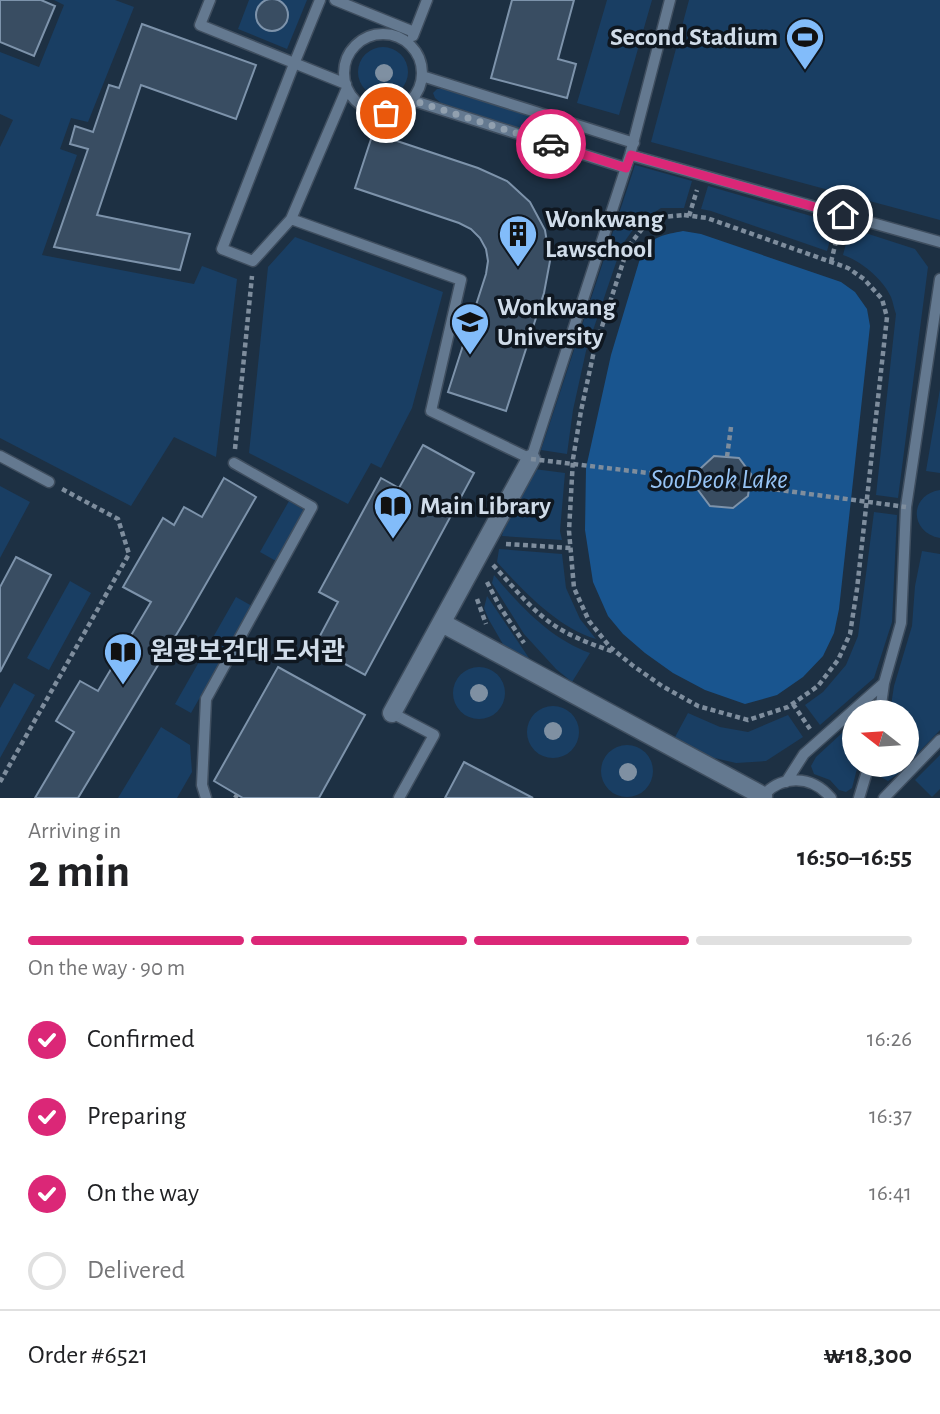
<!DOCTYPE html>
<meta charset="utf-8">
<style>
body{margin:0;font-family:"Alegreya Sans","Noto Sans KR",sans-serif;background:#f6f6f6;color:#202124;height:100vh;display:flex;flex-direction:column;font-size:26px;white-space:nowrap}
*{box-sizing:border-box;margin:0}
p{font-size:23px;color:#757577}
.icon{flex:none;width:38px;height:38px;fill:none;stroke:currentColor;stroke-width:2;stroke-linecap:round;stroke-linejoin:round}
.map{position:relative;height:798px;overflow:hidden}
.details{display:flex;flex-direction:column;background:#fff;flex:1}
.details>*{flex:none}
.needle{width:46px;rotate:287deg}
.tools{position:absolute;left:842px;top:700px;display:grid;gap:14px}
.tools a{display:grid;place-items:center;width:77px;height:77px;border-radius:50%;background:#fff;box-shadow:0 4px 10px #0003;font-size:35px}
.pin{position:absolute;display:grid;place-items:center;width:60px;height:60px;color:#fff;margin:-30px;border:4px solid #fff;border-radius:50%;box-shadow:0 2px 7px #0007}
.courier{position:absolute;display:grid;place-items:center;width:70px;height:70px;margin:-35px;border:5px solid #db2777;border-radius:50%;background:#fff;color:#222;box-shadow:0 2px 9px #0007}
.summary em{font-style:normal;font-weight:700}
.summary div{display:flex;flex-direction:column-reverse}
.summary{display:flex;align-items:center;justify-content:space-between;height:119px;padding:0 28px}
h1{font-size:46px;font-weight:700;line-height:52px}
.bar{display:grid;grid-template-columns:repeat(4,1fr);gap:10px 7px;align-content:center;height:84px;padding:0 28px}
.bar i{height:9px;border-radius:5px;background:#e0e0e0}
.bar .active{background:#db2777}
.bar p{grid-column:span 4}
.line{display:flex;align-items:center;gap:18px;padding:0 28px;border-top:2px solid #e0e0e0}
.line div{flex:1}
ol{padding:0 28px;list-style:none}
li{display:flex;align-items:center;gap:21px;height:77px}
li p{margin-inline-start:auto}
li .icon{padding:7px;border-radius:50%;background:#db2777;color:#fff;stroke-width:4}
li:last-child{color:#757577}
li i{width:38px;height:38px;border:4px solid #e0e0e0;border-radius:50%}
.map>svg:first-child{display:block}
.green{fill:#193e63}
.water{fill:#19558f}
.building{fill:#394d62;stroke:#7d93ab;stroke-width:2}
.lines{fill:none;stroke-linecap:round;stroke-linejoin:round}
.lane-casing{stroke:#3f4e5f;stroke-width:13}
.street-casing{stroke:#3f4e5f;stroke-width:21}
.path{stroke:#7e8d9d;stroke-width:4.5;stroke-dasharray:5 3.5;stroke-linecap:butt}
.lane{stroke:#647990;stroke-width:10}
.street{stroke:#647990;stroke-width:18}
.path-bridge{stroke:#7e8d9d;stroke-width:4.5;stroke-dasharray:5 3.5;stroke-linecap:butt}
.tree{fill:#7f90a2}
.done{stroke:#91a0af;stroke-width:7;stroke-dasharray:0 12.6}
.route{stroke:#db2777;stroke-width:9}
.labels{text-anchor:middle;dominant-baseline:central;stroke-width:7;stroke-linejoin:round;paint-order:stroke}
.poi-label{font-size:26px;font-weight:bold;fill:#d0dce9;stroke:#0f1720;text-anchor:start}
.water-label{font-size:28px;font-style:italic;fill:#96c3f4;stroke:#0f1720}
</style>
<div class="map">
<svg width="940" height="798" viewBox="0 0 940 798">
<rect width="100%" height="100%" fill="#1d3043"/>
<path class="green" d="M54 0H115L134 7 88 122 71 118 60 149 77 155 42 255 194 284 202 266 237 279 216 457 174 437 131 506 0 438V147L13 120 0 114V52L39 67 64 5Z
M249 0H307L287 49 238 29Z
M607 0H652L619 115 577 103Z
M689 0H940V220L651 142Z
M358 72a25 25 0 1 1 50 0a25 25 0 1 1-50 0Z
M437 89H445L553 123 560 127 562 134 556 138H548L441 103 435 98 433 93Z
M635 165 692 181 684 208H661L637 224 622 245 586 351 573 410 567 454 541 450Z
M708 186 835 223 827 251 711 211 701 209Z
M850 228 915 249 928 267 898 498 876 495 896 314C894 309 893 302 891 297 883 279 861 261 843 255Z
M295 237 443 292 412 408 381 468 371 463 348 504 249 453 268 267Z
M940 389V473L926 471Z
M534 469 565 473 560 531 562 540 502 536 505 522Z
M0 486 30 502 0 558Z
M940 490V538C909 532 909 495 940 490Z
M289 501 304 510 276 561 260 552Z
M874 512 897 515 892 622 874 678 820 725 805 705 823 692 846 665 858 636Z
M499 549 562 554 566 588 580 619 596 639C558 628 523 591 497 562Z
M922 551 940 554V730L899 773 888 781 881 777 882 765H906V712H890L894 686 912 626 915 586Z
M494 575C520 606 551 639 590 653L572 682 556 669 524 634 492 583Z
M70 581 91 593 49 670 27 658Z
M487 596 531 661 504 646 489 620 484 608Z
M236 597 252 606 191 713 175 704Z
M453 693a26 26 0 1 1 52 0a26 26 0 1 1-52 0Z
M14 683 35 695 0 758V708Z
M527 732a26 26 0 1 1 52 0a26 26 0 1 1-52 0Z
M688 713 720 727 748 732 788 715 803 737 766 761 736 763 706 756 674 739Z
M854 722V765H858L852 788 846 792 839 790 830 780 814 774 811 766 816 757Z
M161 727 190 745 192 772 177 798H118Z
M601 771a26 26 0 1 1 52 0a26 26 0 1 1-52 0Z
M940 755V789L932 797 915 780Z"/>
<path class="water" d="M683 231 701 234 841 282 855 292 867 309 870 326 839 609 834 633 823 656 803 677 777 695 745 704 705 690 673 673 645 653 623 634 608 616 593 582 585 530 586 468 611 355 642 252C654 235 664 235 683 231Z"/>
<path class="building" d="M256 15a16 16 0 1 1 32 0a16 16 0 1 1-32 0Z
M0 0H41L55 6 34 56 0 42Z
M512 0H574L558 59 576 64 567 98 491 78Z
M142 24 256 65 236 119 141 85 97 215 190 234 180 270 54 247 88 149 70 144 75 126 93 132 109 85 119 88Z
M373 133 478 168 507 181 530 202 545 230 550 261 544 293 506 411 448 392 486 274 488 261 486 249 480 238 471 229 459 223 355 188Z
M423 445 474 473 365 675 314 647 338 602 319 592 381 478 399 488Z
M714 456 739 458 751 474 748 496 733 508 710 506 698 490 701 468Z
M224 478 256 497 184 622 78 798H35L74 732 56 721 80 681 98 691 151 602 123 587 163 518 174 525 184 507 202 517Z
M16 557 51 575 0 672V587Z
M278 667 365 715 319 798H243L214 781Z
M464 762 533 798H445Z"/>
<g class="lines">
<g class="lane-casing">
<path id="lane" d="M210 0 200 25 346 84
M335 0 414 32
M344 73a39 39 0 1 1 78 0a39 39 0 1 1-78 0Z
M413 36 427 0
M422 76 634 143
M347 88 291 219 461 280 431 411 531 459 630 155 670 0
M411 100 626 168
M630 155 940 242
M291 219 253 261 222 249 294 64 320 0
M0 456 49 482
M880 712 884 683 901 623 906 507 940 279
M392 713 434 735 399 798
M786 782 804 754 884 683
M206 798 202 785 206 699 312 507 234 463
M761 798C781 774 812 775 831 798
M859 798 869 765
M884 798 940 740"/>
</g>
<g class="street-casing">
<path id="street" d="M442 623 763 796
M392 713 531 459"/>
</g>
<path class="path" d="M684 215 707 218 848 268 864 279 882 299 887 317 857 589 850 634 838 660 818 686 788 707 748 720 698 706 662 686 632 665 610 647 589 621 574 588 569 531 573 459 581 411 594 351 628 247 642 229 662 217Z
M689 216 697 190
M831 262 839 229
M235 449 252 276
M727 457 731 427
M506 544 571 548
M493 565C511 584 527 605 548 621 568 636 591 644 614 652
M487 582 500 607 524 643
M477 599 486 624
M793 704 810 729
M0 782 129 554 118 519 62 489
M235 798 237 795"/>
<use href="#lane" class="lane"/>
<use href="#street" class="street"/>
<path class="path-bridge" d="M531 459 699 479
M750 486 906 507"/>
</g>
<g class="tree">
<circle cx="384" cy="73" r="9"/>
<circle cx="479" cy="693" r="9"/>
<circle cx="553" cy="731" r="9"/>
<circle cx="628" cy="772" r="9"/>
</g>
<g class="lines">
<path class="done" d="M386 113 398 109 411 100 551 144"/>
<path class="route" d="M551 144 626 168 631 155 843 215"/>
</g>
<defs>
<g id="stadium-pin" transform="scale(2.0125)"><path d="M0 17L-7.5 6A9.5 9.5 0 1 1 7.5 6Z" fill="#82bcfa" stroke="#0f1720"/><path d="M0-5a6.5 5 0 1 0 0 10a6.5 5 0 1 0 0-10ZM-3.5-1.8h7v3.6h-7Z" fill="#111"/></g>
<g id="building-pin" transform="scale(2.0125)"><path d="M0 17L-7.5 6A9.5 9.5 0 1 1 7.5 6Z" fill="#82bcfa" stroke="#0f1720"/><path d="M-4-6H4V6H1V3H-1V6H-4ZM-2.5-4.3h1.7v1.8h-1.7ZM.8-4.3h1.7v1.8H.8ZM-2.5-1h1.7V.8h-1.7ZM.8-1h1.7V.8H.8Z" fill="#111"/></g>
<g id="university-pin" transform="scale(2.0125)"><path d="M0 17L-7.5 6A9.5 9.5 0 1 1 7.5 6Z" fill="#82bcfa" stroke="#0f1720"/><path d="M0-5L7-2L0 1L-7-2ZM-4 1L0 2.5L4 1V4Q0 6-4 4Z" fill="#111"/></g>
<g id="library-pin" transform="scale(2.0125)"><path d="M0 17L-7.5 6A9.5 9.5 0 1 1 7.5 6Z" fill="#82bcfa" stroke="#0f1720"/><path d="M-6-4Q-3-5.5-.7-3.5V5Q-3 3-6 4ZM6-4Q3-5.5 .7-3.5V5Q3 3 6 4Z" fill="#111"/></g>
</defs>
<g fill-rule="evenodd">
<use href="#stadium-pin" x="805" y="37"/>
<use href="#building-pin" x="518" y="234"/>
<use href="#university-pin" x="470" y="322"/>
<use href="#library-pin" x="393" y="506"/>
<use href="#library-pin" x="123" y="652"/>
</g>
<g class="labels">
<g class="poi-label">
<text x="778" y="37" text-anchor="end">Second Stadium</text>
<text x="545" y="219">Wonkwang<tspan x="545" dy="30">Lawschool</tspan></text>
<text x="497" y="307">Wonkwang<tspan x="497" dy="30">University</tspan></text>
<text x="420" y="506">Main Library</text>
<text x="150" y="652">원광보건대 도서관</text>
</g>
<g class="water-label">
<text x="719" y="480">SooDeok Lake</text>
</g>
</g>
</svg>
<div class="tools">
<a><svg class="needle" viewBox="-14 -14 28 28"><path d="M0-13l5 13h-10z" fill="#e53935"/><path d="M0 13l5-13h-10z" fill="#757577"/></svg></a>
</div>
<div class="pin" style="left:386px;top:113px;background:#ea580c"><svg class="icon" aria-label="bag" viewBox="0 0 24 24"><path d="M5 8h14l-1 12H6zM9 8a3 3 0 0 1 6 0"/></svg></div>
<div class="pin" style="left:843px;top:215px;background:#1f2937"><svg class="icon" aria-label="home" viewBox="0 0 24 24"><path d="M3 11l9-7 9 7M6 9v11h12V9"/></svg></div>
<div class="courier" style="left:551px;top:144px"><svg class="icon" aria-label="car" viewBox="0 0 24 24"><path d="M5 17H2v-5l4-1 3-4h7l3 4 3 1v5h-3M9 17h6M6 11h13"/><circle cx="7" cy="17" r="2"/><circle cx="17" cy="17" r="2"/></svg></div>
</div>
<section class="details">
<div class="summary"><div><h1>2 min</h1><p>Arriving in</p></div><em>16:50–16:55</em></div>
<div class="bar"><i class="active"></i><i class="active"></i><i class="active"></i><i></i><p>On the way · 90 m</p></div>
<ol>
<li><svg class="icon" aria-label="check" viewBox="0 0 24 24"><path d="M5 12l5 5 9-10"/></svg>Confirmed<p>16:26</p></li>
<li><svg class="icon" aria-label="check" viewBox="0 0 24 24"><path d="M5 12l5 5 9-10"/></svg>Preparing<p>16:37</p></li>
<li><svg class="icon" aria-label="check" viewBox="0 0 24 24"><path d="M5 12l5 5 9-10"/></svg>On the way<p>16:41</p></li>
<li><i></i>Delivered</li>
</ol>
<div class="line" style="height:91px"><div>Order #6521</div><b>₩18,300</b></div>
</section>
